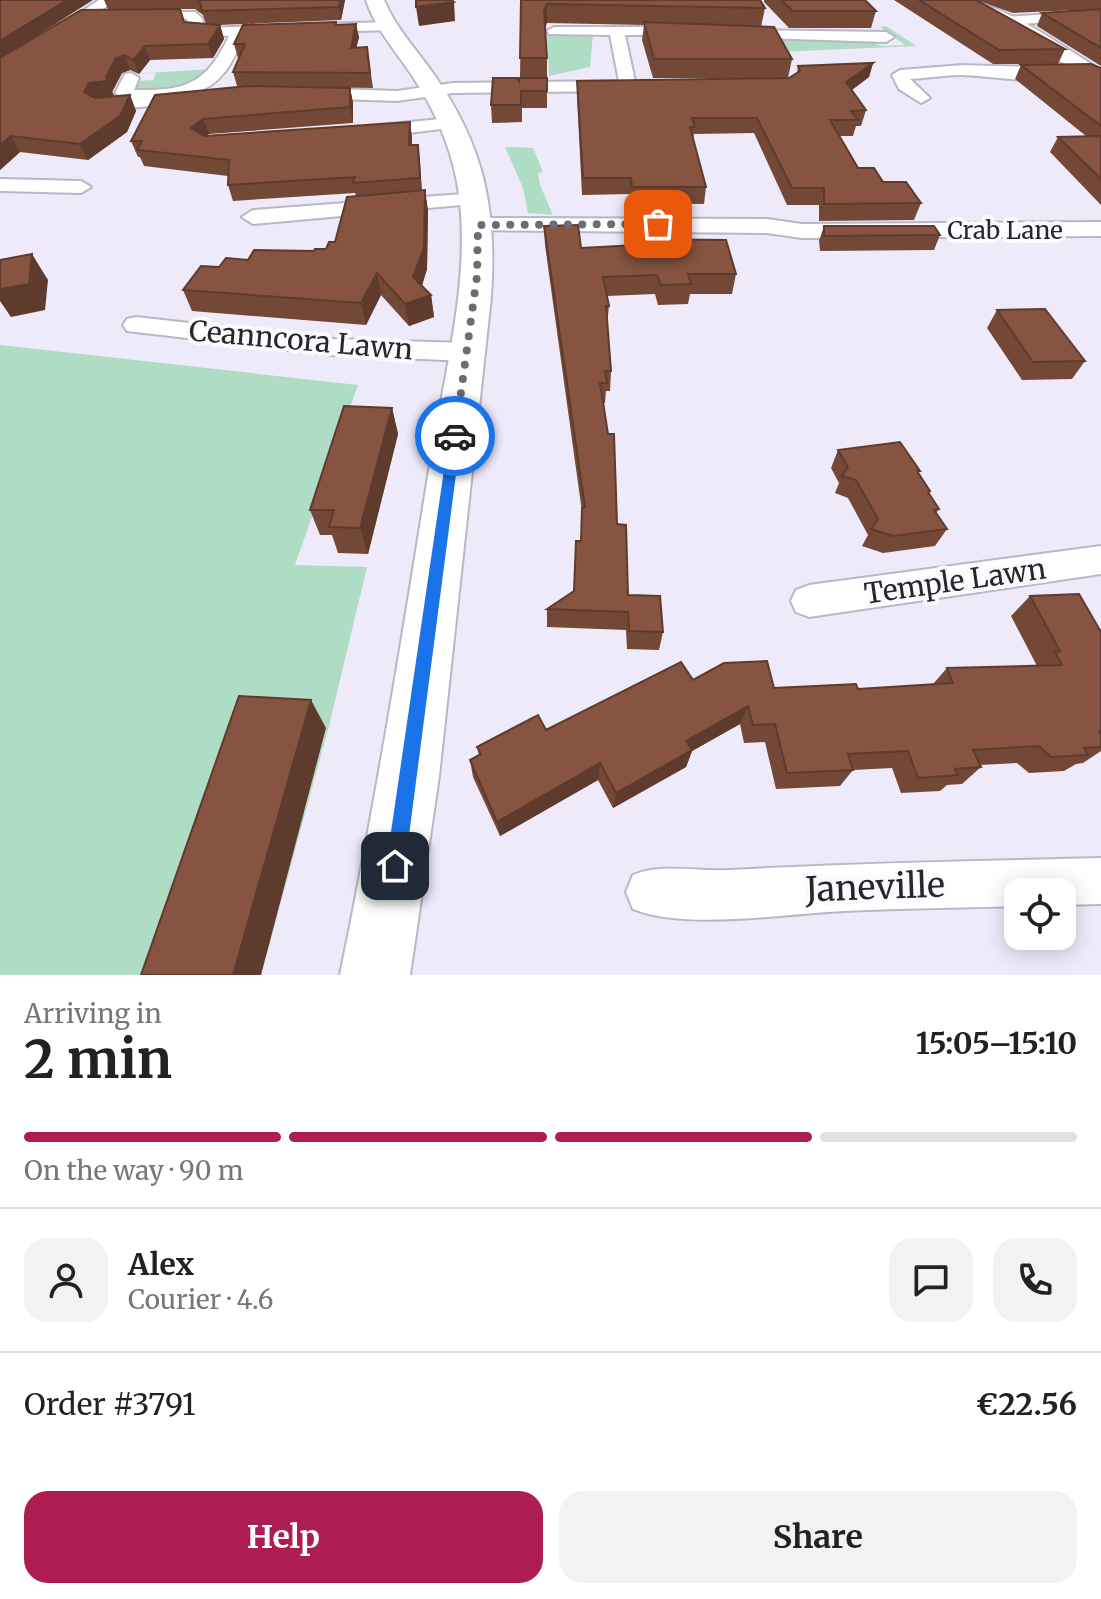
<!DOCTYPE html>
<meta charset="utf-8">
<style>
body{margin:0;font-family:Merriweather,serif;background:#f2f2f2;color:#222;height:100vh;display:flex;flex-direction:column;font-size:30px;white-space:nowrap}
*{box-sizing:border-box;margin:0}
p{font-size:26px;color:#767676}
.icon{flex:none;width:44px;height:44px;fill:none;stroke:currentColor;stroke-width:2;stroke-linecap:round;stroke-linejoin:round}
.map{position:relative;height:975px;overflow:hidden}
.panel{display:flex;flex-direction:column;background:#fff;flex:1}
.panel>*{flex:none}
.fabs{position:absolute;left:1004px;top:878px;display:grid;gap:16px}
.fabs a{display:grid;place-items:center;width:72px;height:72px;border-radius:16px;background:#fff;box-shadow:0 4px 20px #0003;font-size:40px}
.pin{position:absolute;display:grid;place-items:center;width:68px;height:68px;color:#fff;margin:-34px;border-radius:16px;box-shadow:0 4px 12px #0006}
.courier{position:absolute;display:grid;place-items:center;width:80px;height:80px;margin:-40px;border:6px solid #1a73e8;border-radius:50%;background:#fff;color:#222;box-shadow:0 2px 10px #0007}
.summary em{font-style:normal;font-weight:700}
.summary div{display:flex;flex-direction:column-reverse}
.summary{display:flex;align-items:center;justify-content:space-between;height:136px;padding:0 24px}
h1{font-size:52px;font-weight:700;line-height:60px}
.bar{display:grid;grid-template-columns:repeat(4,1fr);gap:12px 8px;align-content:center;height:96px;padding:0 24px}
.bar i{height:10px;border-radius:6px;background:#e0e0e0}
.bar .on{background:#ae1d52}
.bar p{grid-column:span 4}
.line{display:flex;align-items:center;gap:20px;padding:0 24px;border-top:2px solid #e0e0e0}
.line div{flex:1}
.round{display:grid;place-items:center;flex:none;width:84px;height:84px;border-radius:24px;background:#f2f2f2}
.action{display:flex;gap:16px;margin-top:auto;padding:16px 24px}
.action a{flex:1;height:92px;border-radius:24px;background:#ae1d52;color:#fff;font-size:32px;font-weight:700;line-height:92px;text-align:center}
.action a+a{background:#f2f2f2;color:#222}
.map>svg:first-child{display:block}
.green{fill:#afdcc4}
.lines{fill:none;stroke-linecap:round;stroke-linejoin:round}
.minor-casing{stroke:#bbb6c4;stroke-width:4}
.tertiary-casing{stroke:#bbb6c4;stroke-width:4}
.secondary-casing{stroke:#bbb6c4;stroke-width:4}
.minor{fill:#fff;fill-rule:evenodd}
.tertiary{fill:#fff;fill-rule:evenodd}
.secondary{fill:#fff;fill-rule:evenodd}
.wall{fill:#734837;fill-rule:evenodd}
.shaded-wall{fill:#5e3b2d}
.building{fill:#865440;stroke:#5e3b2d;stroke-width:2}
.route{fill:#1a73e8}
.done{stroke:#6e6b74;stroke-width:8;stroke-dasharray:0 14.4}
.labels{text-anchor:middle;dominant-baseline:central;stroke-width:8;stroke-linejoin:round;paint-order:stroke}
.far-street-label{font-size:24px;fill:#28262c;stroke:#fbfafd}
.street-label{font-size:28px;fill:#28262c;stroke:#fbfafd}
.near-street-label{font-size:34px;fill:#28262c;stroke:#fbfafd}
</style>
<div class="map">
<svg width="1101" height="975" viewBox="0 0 1101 975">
<rect width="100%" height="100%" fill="#efeafa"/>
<path class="green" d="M886 26 916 46 777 52 769 40 858 38 882 46 905 45 880 27Z
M547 34H593L590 67 549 76Z
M213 69 187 88 141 92 133 91 137 81 153 80 156 73 128 74Z
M505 147 533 148 543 172 538 173 540 185 553 215 528 213 523 188Z
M0 345 358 385 295 565 367 567 329 726 261 975H0Z"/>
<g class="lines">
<g class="minor-casing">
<path id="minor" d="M99 0H115L99 12H195L202 18 204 28 387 22 394 26 387 30 245 35C233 61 222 86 193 93L202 94 205 98 202 102 102 110 96 109 93 105 96 101 124 98 115 93 125 74 131 73 139 78 134 90C187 91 206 84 229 36L189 33 187 19 78 20V14Z
M1101 11V19L1005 25 998 21 1005 17Z
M554 27H686L693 31 686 35H625L636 86 628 91 453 93 397 101 310 98 301 93 310 88 397 91 453 83 619 81 610 35 549 34 547 31Z
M736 30 886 32 894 37 886 42 731 37 729 34Z
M963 65C980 66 1061 66 1068 72 1050 88 986 75 961 75 945 75 927 78 910 79L930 98 921 103 899 89 892 75 900 70Z
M451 118 457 119 460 123 457 127 368 138 359 132 368 126Z
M0 179 81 181 91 187 81 193 0 191Z
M476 193 487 199 483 203 253 224 242 217 253 210Z
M478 218 767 219 802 224 1101 222V236L802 238 767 233 470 230 467 225 470 220Z
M136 317 332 339 466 343 476 346 479 352 476 358 466 361 332 355 127 331 123 325 127 319Z
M1101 546V574L809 617 796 612 791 601 796 590 809 585Z
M1101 858V904L1062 905V892H1018V906C961 908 903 908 846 911 788 913 686 931 633 909L626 892 633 875C662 863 698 872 729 870 853 863 977 861 1101 858Z"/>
</g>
<g class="tertiary-casing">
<path id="tertiary" d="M955 0C1002 0 1061 46 1101 70V85Z"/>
</g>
<g class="secondary-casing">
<path id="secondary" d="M366 0H384C396 29 418 51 435 76 485 148 497 211 491 297L439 776 410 975H340C376 801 404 627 432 451 446 367 473 267 457 182 450 144 434 109 413 77 396 51 376 30 366 0Z"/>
</g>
<use href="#minor" class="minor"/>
<use href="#tertiary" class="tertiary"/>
<use href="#secondary" class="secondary"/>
</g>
<path class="wall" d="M104 0H345L341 20 218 25H220L224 39 213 58 150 60 139 74 130 70 122 73 112 92 114 96 130 95 136 111 127 132 88 160 20 152 0 170 23 45 156 9H108ZM180 9H195L203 15 206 24 184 22Z
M521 0 765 8 761 27 792 59 788 78 797 73 798 66 873 63 869 77 852 90 866 110 861 126H856L853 136H839L858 168 921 203 914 220 819 221V205H787L754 133 694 134 693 139 706 187 704 204 631 203 630 194 582 195 577 96V81L786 78H653L642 40 644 25 547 23 545 28 547 58V108H522V122L492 123 491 105 519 81 520 78Z
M764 0H865L876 11 871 28H789L764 2Z
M894 0H1101V9L1013 13 976 0 1065 49 1058 64H993Z
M1101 9V66L1037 26 1042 13Z
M336 22 337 25 359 37 356 48 367 47 373 88 256 86 350 88 353 103V123L209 134 206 136 410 122 412 145H418L422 191 425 190 428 211 427 269 422 286 431 295 434 317 409 326 381 295 366 325 192 311 183 290 219 267 248 260 326 249 335 242 356 196 355 193 233 201 228 185V176L144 166 140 157H138L131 141 247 86H237L233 72 239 57 238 58 234 44Z
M1021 65 1101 68V205L1050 152 1058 137 1086 136 1015 79Z
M544 226 581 248 634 246 635 239 736 274 732 294H690L688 304 658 305 655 294 607 296 609 306 607 324 611 371 610 391H606L605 403H603L617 524 628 595 663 632 659 650 627 649 626 630 547 627V609L574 591 581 541 582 512 545 245Z
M824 226 940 235 934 250 820 251 819 241Z
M997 310 1085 361 1072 379 1022 380 987 328Z
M392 408 398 434 368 554 338 553 332 535H320L310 510Z
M838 450 920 471 918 473 930 491 929 494 939 509 936 513 947 529 935 546 883 553 862 546 868 535 848 498 835 493 839 483 831 468Z
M1030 596 1101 632V751L1083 763 1076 764 1064 771 1029 773 1017 763 980 765 981 767 962 784 947 785 940 791 901 793 892 768 853 770 840 786 776 789 765 742 744 743 740 724 692 751 686 767 613 808 598 780 500 836 473 777 470 760 479 755 477 747 546 730 693 680 774 688 858 689 933 684 947 668 1037 666 1011 616Z"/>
<path class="shaded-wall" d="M67 0H93L0 59V41Z
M340 0H345L341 20 339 7Z
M454 2 455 21 419 26 416 7Z
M547 4V23L544 30V11Z
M356 24 359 37 353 62 351 48Z
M220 25 224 39 213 58 208 44Z
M145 46 150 60 139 74 133 60Z
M125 55 130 70 122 73 112 92 106 77 116 58Z
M873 63 869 77 842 97 846 82Z
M108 81 114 96 96 98 84 92 89 83Z
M350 88 353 103V123L350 107Z
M130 95 136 111 127 132 88 160 80 144Z
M203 119 209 134 196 144 191 128Z
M410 122 412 137V161L409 145Z
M11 136 20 152 0 170V145Z
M418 145 420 161 422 194 420 178Z
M425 190 428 211 427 269 417 299 413 277Z
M32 254 48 280 45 310 11 317 0 301V289Z
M377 273 381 295 366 325 361 303Z
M431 295 434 317 409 326 405 304Z
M392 408 398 434 368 554 360 528Z
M311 700 326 728 261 975H233Z
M748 706 740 724 692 751 686 767 613 808 616 793 686 741Z
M600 763 598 780 500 836 497 822Z"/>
<path class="building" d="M0 0H67L0 41Z
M197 0H340L339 7 202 11 200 2Z
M416 0H452L454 2 416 7Z
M521 0H760L765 8 547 4 544 11 547 58H520Z
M781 0H865L876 11H793Z
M919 0H976L1065 49 999 50Z
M180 9 184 22 220 25 208 44 145 46 133 60 125 55 116 58 106 77 108 81 89 83 84 92 95 98 130 95 120 116 80 144 11 136 0 145V58L81 10Z
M1101 9V48L1042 13Z
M336 22V25L356 24 351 48 367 47 370 73 233 72 245 44H234L243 25Z
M644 22 774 27 792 59H654Z
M873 63 846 82 866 110 851 111 858 120H830L858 168H874L883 182H906L921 203 824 204V188H792L757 118H692L695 127H690L706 187H632L631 178H583L577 81 789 78 800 71 798 66Z
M1091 64 1101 68V126L1021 65Z
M493 78H517L519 81V78H547V91H521V105H491Z
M248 86 350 88V107L203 119 191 128 204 136 410 122 409 145H418L420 178 353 183 355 177 228 185 229 160 137 150 142 141H131L155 95Z
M1101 136V179L1058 137Z
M425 190 424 248 413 277 431 295 405 304 377 273 361 303 183 290 201 266 219 267 226 258 248 260 254 250 314 251 315 249H326L329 242H335L347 197Z
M578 225 581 248 637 245 635 239 726 240 736 274H688L691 284 661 285 657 275 603 277 609 306H606L611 371H605L607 383H600L608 434H614L617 524 626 525 628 595 660 596 663 632 629 631 628 612 547 609 574 591 576 541H581L582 508 585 507 544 226Z
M824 226H934L940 235 824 236Z
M32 254 29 284 0 289V260Z
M1045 309 1085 361 1033 362 997 310Z
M344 406 392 408 360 528 329 527 334 510H310Z
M900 442 920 471H917L930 491 928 492 939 509 934 510 947 529 893 536 871 529 878 519 856 480 842 476 848 467 838 450Z
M1079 594 1101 632V731H1099L1101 735V747L1084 748 1088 755 1051 757 1039 746 973 750 981 767 955 769 958 775 918 778 908 751 848 754 853 770 787 773 775 724 753 725 748 706 686 741 692 750 616 793 600 763 497 822 470 760 481 754 477 747 538 715 546 730 681 662 693 680 724 663 767 661 774 688 856 684 858 689 953 683 947 668 1062 665 1055 652 1060 651 1030 596Z
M239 696 311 700 233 975H141Z"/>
<path class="route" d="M455 432 461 436 405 866 402 872 395 875 389 872 386 866 449 436Z"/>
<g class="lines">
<path class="done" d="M455 436 477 276 478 225 658 224"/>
</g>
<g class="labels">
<g class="far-street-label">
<text x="1005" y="230">Crab Lane</text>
</g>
<g class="street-label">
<text transform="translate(301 340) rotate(5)">Ceanncora Lawn</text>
<text transform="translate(955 581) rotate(-8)">Temple Lawn</text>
</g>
<g class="near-street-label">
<text transform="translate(875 887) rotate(-2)">Janeville</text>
</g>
</g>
</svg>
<div class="fabs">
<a><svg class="icon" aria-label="locate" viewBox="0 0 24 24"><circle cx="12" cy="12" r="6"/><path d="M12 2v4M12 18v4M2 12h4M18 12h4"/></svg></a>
</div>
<div class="pin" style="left:658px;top:224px;background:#ea580c"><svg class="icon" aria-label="bag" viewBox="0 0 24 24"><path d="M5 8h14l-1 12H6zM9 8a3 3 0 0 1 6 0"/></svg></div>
<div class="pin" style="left:395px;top:866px;background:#1f2937"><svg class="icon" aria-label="home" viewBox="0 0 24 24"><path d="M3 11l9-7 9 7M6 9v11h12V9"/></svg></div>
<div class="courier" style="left:455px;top:436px"><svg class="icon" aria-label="car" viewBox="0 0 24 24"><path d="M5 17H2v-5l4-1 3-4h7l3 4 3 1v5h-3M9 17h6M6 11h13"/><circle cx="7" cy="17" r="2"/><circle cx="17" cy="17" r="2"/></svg></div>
</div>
<section class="panel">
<div class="summary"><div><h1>2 min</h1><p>Arriving in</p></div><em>15:05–15:10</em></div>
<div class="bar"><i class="on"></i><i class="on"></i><i class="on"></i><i></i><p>On the way · 90 m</p></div>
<div class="line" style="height:144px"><a class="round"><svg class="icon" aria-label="person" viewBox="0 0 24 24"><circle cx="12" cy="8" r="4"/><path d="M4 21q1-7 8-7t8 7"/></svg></a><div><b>Alex</b><p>Courier · 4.6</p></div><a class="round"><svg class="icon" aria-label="chat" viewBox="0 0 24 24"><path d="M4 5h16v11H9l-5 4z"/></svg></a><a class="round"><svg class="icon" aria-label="phone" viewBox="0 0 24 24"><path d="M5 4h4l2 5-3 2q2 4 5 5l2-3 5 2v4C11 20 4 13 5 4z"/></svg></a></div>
<div class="line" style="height:104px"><div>Order #3791</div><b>€22.56</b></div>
<div class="action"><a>Help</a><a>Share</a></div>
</section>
